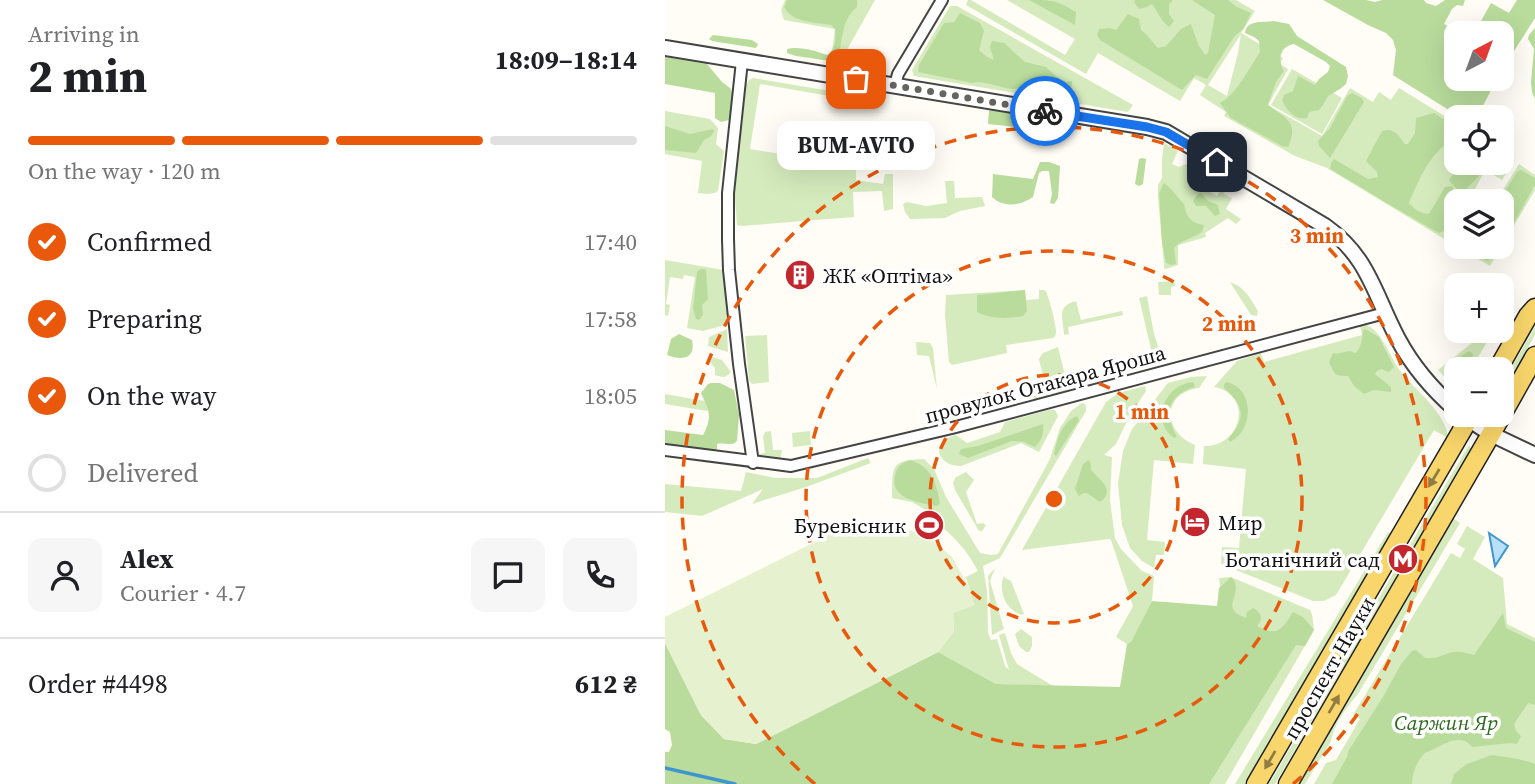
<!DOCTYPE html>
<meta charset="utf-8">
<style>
body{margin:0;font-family:"Source Serif 4",serif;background:#f6f6f6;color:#202124;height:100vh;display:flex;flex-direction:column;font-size:26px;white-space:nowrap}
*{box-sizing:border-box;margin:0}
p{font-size:23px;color:#757577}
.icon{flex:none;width:38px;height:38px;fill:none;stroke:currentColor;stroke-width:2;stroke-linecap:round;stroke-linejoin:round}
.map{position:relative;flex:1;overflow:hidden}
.drawer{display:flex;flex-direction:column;background:#fff;width:665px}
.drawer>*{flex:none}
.needle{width:46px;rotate:41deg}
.tools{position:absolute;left:779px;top:21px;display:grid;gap:14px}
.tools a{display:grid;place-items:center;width:70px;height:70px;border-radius:14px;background:#fff;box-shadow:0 7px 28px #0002;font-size:35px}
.pin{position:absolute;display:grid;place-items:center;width:60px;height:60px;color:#fff;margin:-30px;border-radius:14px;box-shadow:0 4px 10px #0006}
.courier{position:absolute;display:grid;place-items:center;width:70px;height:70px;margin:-35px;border:5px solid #1a73e8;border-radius:50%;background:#fff;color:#222;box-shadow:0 2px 9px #0007}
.bubble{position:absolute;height:49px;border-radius:14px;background:#fff;box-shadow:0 7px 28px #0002;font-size:23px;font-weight:700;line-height:49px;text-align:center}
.headline em{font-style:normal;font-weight:700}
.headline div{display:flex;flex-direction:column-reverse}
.headline{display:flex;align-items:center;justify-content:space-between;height:119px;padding:0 28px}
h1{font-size:46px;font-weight:700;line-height:52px}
.bar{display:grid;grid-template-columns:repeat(4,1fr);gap:10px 7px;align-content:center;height:84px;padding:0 28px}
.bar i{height:9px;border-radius:5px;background:#e0e0e0}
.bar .current{background:#ea580c}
.bar p{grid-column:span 4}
.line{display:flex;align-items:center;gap:18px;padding:0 28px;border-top:2px solid #e0e0e0}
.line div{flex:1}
.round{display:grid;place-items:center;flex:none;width:74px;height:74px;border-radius:14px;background:#f6f6f6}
ol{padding:0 28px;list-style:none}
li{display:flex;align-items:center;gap:21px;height:77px}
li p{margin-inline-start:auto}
li .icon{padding:7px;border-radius:50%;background:#ea580c;color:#fff;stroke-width:4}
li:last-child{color:#757577}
li i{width:38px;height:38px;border:4px solid #e0e0e0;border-radius:50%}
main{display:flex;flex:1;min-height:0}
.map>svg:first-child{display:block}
.green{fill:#d5ebbd;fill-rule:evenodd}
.forest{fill:#b9dc9c}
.pitch{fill:#e6f2cf}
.water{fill:#b9e0f7;stroke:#3f96cf;stroke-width:2}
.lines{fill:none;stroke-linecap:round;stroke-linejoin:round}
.stream{stroke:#3f96cf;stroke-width:3.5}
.minor-casing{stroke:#444;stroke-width:14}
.tertiary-casing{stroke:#444;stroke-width:18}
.primary-casing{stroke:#222;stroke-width:21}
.minor{stroke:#fff;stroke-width:10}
.tertiary{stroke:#fff;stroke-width:14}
.primary{stroke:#f9d66b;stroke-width:18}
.oneway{fill:#917d42}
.done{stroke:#646461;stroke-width:7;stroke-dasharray:0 12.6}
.route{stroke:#1a73e8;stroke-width:9}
.ring{fill:none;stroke:#e8590c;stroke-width:3.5;stroke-dasharray:12 9}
.labels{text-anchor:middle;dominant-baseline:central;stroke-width:7;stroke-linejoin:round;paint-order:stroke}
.poi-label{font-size:21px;fill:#111;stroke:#fff;text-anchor:start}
.street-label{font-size:21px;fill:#111;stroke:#fff}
.park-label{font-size:21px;font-style:italic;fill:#2f6b1f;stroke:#fff}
.centre{fill:#e8590c;stroke:#fff;stroke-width:3.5}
.ring-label{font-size:21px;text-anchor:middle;font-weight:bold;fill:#e8590c;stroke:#fff;stroke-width:7;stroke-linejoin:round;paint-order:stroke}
</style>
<main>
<section class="drawer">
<div class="headline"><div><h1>2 min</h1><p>Arriving in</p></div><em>18:09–18:14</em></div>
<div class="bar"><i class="current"></i><i class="current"></i><i class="current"></i><i></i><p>On the way · 120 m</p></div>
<ol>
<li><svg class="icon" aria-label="check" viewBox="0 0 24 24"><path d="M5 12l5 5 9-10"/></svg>Confirmed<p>17:40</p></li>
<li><svg class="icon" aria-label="check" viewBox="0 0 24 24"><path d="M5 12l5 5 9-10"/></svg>Preparing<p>17:58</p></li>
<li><svg class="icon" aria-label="check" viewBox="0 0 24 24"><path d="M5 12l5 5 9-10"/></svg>On the way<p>18:05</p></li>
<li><i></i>Delivered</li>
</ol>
<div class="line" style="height:126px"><a class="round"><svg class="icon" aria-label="person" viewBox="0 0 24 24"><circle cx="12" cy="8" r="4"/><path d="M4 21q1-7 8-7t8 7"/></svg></a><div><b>Alex</b><p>Courier · 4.7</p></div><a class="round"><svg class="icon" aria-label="chat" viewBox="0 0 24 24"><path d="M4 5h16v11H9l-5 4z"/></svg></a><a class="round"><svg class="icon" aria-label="phone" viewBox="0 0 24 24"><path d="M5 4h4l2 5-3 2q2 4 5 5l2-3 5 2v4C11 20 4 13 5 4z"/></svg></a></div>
<div class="line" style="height:91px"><div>Order #4498</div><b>612 ₴</b></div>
</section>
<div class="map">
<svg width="870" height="784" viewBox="0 0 870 784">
<rect width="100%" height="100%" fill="#fffdf5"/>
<path class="green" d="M120 0H210L179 55 167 52 170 29 119 20 116 10Z
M303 0H306L400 55 410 39 342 0H571L590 11 576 33 618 58 615 64 623 69 603 105 657 136 685 88 708 102 714 92 726 100 734 88 791 123V163H836L837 152 850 160 837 180 820 170 809 191 825 201H791V246L662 168 630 156 559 116 561 112 535 95 541 85 529 78 515 101 433 53 421 74 301 5ZM576 34 573 53 562 96 543 85Z
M285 6H292L468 105 463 112 249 76 247 70Z
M627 69 677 98 657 134 606 105Z
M88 78 177 93 176 98 95 84 85 149 191 166V180L218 184 220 174H228V209L219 211 217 191 188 192 189 217 76 226 72 225 69 185 81 85 84 80Z
M0 111 45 119 53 128 51 144 59 151 53 191C47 195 40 194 33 193L37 161 0 154Z
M499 143 513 151 507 164 514 167 521 164 551 183 545 192 552 196 557 187 560 190 559 194 567 198 561 209 576 219 571 224 563 218 540 233 541 237 513 245V265L501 269 499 268V265L493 197V185L497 178V159Z
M854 164 870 175V190L825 266 793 247H836V201H831Z
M280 181H289L290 198 317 197 320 206 295 211 280 218 245 219 240 212 238 204 242 202 261 206 282 203Z
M0 260 59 270 63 324 38 331 22 328 30 277 19 275 18 279 5 277 1 304 5 305 3 316 0 315Z
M509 281 510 286 506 287V295H494L493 282Z
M565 282C580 287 585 298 593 311L592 316 586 315Z
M360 290 361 300 374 299V290H380C384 296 392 328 391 333 391 335 389 337 388 338L341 345 342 353 287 365 284 362 280 315 281 295Z
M482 296 489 334 497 359 489 362 474 298Z
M411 301 416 320 457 311 458 315 403 327 404 334 399 335C398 318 391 306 411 301Z
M700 325C715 327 726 359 736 372 750 390 782 414 783 438L769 430 671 595 659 601H648L556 564 557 547 574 548 581 469 538 464 539 446C577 447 589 394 549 387L572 361 596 353 599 362 697 335 695 326Z
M870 327V335L837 393V384Z
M62 329 63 352 43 346 44 337Z
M822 331H829L813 357 816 360 810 369H791V389L773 370Z
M102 335 104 382 87 384 84 380 80 336Z
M251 342 265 343 268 348 272 389 264 356 252 355Z
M393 347 404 392 370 402 365 385 379 380 374 359 378 353Z
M47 357 57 360 66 372C60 379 57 377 50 375V368L45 362Z
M542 376 534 388C497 393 497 432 530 445L528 464 489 460 482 540 500 542 499 555H491L489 568 477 561 465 548 457 525 453 483 458 451 467 429 503 383 526 377Z
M480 386 481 391 465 415 451 444 439 455 447 457 445 500 450 538 456 549 472 566 477 571 489 576 487 601 466 643 462 644 451 637 468 606 446 540 444 539 357 550 441 402 453 393Z
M0 394 40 401 45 409 42 411 0 404Z
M417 403 420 404 421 407V411L335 558 318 566 322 591 323 633 326 640 332 639 340 666 344 670 334 635 340 633 346 653 352 664 388 686 331 684 273 652 289 631 288 613 309 605 301 577 313 571C300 547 287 534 265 518L268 514 247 502 227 498C228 467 224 460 259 459L269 469 281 497 315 553 326 555 333 554 385 459 395 428 406 411Z
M384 410H390L393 416 374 452 356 443 296 466C271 466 265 441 291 435L302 443 335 432 340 422Z
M106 431 108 450H117L115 461 94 458 93 454 100 453 98 437 100 432Z
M145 431 146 445 128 447 127 433Z
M804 445 806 449 610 784H604Z
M203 458 206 463 141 487 87 504 98 489 37 516 0 512V484L76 491 81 472 110 478H152Z
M301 472 309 480 301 492 312 524 318 523 321 525 317 531H314L290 490 288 482 291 477Z
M788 518 795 523 693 694C682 707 669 723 666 741L640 784H631Z
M802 526 820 537 808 559 838 578 842 624 870 638V784H649L661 763 671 760 695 719 688 715 786 553 795 558 800 549 792 544Z
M723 532 730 536 580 784H570Z
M330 568 325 581 339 629 327 635 323 576Z
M338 577 346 581 359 614 356 615C341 609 334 594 338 577Z
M566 577 645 610 647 614 649 630 560 784H539L559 616 554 578Z
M356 629 367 637V646L364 652H361L354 646 350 634Z"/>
<path class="forest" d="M122 0H192V7C175 20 178 44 172 62L131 56 122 53V49C135 46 150 51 162 55 171 49 171 39 170 29L166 25C149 22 128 23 119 7Z
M364 0C388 0 391 0 411 12L410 25Z
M470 0H508L504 4V14L509 21 504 27C496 21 493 12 487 4L482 7 474 9 469 2Z
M527 0H563L572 7 586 13 579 28 569 37 542 79 531 75 517 90 435 40 432 35 434 29 445 28 451 30 463 14 474 19 476 30C483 35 487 42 493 48L501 46 516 29 526 24 534 46 540 55 543 53 550 15Z
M658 0H701L710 2 717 0H759L761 3 771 6 780 0H800L798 6 792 5 787 9 779 24 795 33H791V79H832L812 117H795L731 77 728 75 731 50 728 40 721 33 703 25Z
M852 0H870V18L837 70 836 33H832L833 31 816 21 826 3 844 13Z
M295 13 315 23 319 31 314 50 322 57 329 60 325 47 327 41 339 43 360 62 381 67 391 76 401 82 407 81C407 87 406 92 401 97H398L391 89 380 83C369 84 358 89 347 89 333 88 321 80 307 83L253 72 254 65 279 23 289 22Z
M609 21 624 24 632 36 681 67 683 76 681 84 675 89 663 96 658 105 654 110 644 112 642 118C629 120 622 111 617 100L619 95 628 91 633 76 650 85 654 79 663 72 665 66 661 62 629 44C615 46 612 60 619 71L611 82 603 105C622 119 634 122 623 147L617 146 566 118 555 103C572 94 584 68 595 52L594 41 589 37 580 33C582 19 598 23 609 21Z
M870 28V99L867 92 866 82 869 49 863 39 864 35Z
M48 35 87 40 93 44 91 48 47 41 44 39Z
M0 51 36 58 42 64 57 82 65 88 69 96 68 119 56 122 50 118V93L0 84Z
M687 93 697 98 699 102 665 158 654 146 653 141 665 128 682 96Z
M328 109 376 116 379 120 378 130 323 124 324 111Z
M769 113 791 127V155L779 146C762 159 752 184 744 203 749 209 756 214 764 214L780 187 787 186 791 199 785 228 774 233C737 213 701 190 665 169L666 163 669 159 703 179 713 177 712 172 701 161 717 131C729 127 733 135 740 144H743L750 133 751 118Z
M0 126 25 134 48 129 49 132 45 137 39 140 31 153 0 150Z
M477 158 481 159 478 184 474 186 470 184 474 159Z
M375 162H384L395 166 393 198 389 204 385 203 387 194 384 171H377L374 173 368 197C355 206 339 208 327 197L328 174 368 179Z
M796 163H808L816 171 813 177 802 188V192L797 196 784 180Z
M856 170 870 178V185L837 244 836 201H834L852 172Z
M499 183C507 188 512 197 519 204 521 217 526 223 539 225L537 232C529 238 516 240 509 248L511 264 506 265 501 263 497 243 494 193Z
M536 193 543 201 553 205 555 214 550 216 541 206H531L528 201 533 194Z
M798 247H835L828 257 822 261Z
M35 269H40L41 271 43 299 37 305 38 315 34 320 31 319 28 309 32 272Z
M360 290 362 311 358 316C343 319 325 319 312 312V295Z
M700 329 714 337 729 367 724 372 716 369 712 371 710 374 726 387V392L709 390 699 394 689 386 683 376C668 376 670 374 664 362L668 353 671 354 684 351 691 353C696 348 698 336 698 330Z
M14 334 27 340C31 359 17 361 2 355L6 339Z
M804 351 808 354 807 363 801 369H791V377L789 378 786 373C789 364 795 355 804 351Z
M528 382 530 387C502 395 499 413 512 437L509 438C485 421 500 384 528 382Z
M561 382C590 387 589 431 565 442L563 439C581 418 580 407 559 388V385Z
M46 383H55L69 390 74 415 72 441C66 447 60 442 52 444V453L0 448V430L38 435C48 416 44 411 36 393L43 384Z
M412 416 414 420 391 456 389 454C392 439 397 422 412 416Z
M378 424C379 434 377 440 370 447L359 442 347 441 303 458 294 454 296 449 313 446Z
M245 460C267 467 271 482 275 503L272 506C256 503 224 499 230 476 232 466 236 463 245 460Z
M424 460 426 465V470C435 480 451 490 435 502L422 493H419L414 496 410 489 418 464Z
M566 577C582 593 551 608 581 618L582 612 588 608C596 612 599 619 592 626 613 638 618 628 628 612L638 617 649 630 640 646 631 645 544 784H0V752H4L7 745 5 732 0 729V643L36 715 59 739 91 744 273 652 331 684 455 687 462 644 466 642 487 601 552 606 554 588Z
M838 613 841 628 870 642V705L863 703 849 724 851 731 856 736 852 744 845 743 807 747C797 734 783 742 771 748 767 750 764 751 760 753 752 760 747 774 747 784H667L682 757 684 750 718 697 736 664 747 651 751 650 760 658C771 659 775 656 784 653 792 650 801 653 809 655Z
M827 755C841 757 857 759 870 764V784H786L789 774 802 764Z"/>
<path class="pitch" d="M196 523H226L263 537 287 557 303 585 309 605 288 613 289 631 273 652 91 744 59 739 36 715 0 643V617L174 530Z"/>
<path class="water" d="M824 533 843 546 830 566Z"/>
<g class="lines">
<path class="stream" d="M0 768 70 784"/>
<g class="minor-casing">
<path id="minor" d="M77 61 63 193V239L64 270 74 364 88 463
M230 85 233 74 277 0
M0 450 126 466 287 428 720 313"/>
</g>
<g class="tertiary-casing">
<path id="tertiary" d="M0 48 482 127 501 132 660 226C704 257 709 294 733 339 747 365 768 390 791 410
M797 415 826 434 870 455"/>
</g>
<g class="primary-casing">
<path id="primary" d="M833 369 863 316 870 308
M591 784 806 415
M623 784 826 434 870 356"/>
</g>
<use href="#minor" class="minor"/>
<use href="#tertiary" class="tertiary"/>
<use href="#primary" class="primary"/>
</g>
<defs><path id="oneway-solid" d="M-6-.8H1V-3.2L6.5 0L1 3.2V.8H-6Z" transform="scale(1.75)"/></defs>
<g class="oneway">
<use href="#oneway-solid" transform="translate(769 478) rotate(121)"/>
<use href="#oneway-solid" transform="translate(669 704) rotate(-60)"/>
<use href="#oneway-solid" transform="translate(605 760) rotate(120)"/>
</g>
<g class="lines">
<path class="done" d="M191 79 380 111"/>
<path class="route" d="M380 111 482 127 501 132 552 162"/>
</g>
<g class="ring">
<circle cx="389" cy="499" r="124"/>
<circle cx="389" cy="499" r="248"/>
<path d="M150 784A372 372 0 1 1 628 784"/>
</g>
<defs>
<g id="building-disc" transform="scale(1.575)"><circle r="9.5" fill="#c4262e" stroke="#fff"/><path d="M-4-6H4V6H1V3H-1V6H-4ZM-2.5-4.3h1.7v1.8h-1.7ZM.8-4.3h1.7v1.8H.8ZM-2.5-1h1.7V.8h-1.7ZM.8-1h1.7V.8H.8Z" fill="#fff"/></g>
<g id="hotel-disc" transform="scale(1.575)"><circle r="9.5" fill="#c4262e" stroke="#fff"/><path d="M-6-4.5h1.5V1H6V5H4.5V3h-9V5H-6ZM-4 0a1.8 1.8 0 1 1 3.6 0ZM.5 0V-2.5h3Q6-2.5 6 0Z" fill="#fff"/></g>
<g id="stadium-disc" transform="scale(1.575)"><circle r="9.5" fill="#c4262e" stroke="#fff"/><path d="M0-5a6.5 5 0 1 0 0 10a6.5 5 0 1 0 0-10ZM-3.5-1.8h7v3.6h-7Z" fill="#fff"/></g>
<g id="metro-disc" transform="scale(1.575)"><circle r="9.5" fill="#c4262e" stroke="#fff"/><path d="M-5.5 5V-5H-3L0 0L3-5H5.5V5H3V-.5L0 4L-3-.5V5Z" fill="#fff"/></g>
</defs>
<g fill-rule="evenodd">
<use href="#building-disc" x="135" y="275"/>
<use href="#hotel-disc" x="530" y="522"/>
<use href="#stadium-disc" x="264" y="525"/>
<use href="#metro-disc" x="738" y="559"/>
</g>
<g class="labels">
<g class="poi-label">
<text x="158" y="275">ЖК «Оптіма»</text>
<text x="553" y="522">Мир</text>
<text x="241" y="525" text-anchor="end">Буревісник</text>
<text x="715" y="559" text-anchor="end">Ботанічний сад</text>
</g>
<g class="street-label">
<text transform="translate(380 384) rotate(-15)">провулок Отакара Яроша</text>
<text transform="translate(664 668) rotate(-60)">проспект Науки</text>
</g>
<g class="park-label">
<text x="781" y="722">Саржин Яр</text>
</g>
</g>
<circle cx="389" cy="499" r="10" class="centre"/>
<g class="ring-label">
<text x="652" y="243">3 min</text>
<text x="564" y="331">2 min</text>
<text x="477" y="419">1 min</text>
</g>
</svg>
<div class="tools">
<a><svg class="needle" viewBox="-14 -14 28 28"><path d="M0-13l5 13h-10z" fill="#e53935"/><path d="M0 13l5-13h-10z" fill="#757577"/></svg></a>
<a><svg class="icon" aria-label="locate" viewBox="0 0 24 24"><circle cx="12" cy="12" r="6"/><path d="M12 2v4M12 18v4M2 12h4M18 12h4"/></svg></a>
<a><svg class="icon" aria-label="layers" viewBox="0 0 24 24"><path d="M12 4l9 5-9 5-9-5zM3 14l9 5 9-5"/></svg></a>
<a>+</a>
<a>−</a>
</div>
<div class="pin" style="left:191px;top:79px;background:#ea580c"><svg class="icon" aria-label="bag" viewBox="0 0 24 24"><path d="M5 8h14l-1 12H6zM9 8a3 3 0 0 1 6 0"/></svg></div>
<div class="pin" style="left:552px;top:162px;background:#1f2937"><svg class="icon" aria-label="home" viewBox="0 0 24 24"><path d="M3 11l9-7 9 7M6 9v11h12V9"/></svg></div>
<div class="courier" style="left:380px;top:111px"><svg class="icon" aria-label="bike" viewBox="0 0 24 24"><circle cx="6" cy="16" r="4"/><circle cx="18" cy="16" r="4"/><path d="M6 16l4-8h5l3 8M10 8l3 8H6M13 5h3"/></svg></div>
<div class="bubble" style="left:112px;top:121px;width:158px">BUM-AVTO</div>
</div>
</main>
